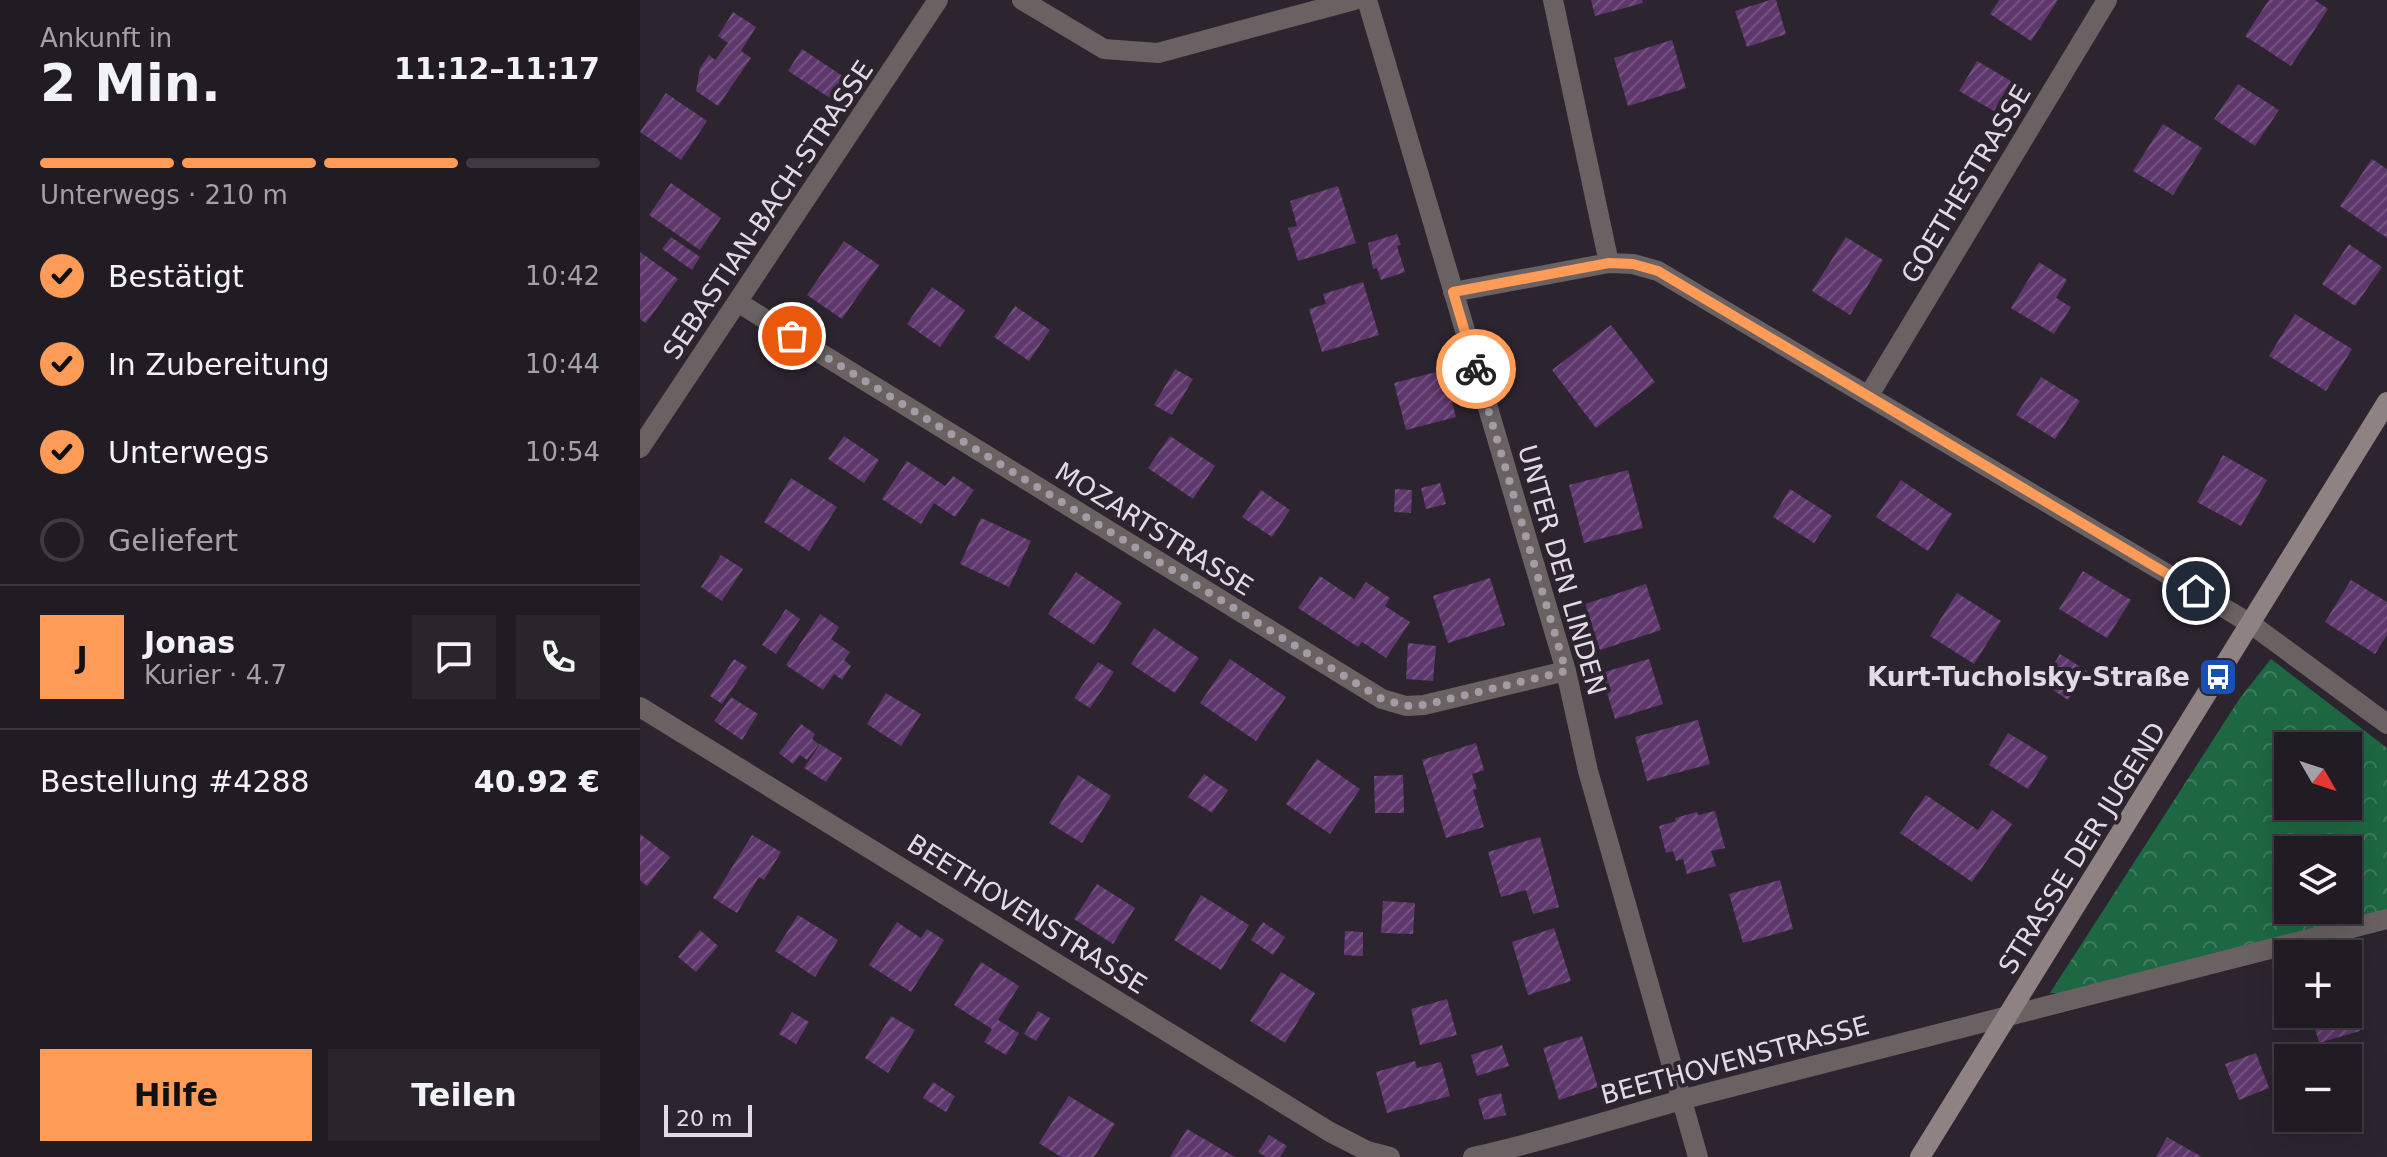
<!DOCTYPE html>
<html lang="de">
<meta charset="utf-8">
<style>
body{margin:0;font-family:"DejaVu Sans",sans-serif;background:#29252b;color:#f1f3f6;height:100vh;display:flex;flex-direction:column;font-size:30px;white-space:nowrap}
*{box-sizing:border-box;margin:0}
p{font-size:26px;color:#a2a1a6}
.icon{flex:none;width:44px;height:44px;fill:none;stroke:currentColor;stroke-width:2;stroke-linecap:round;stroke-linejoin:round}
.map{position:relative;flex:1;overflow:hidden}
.side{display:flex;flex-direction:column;background:#211c23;width:640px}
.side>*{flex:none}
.needle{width:52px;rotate:129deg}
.buttons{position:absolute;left:1634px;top:732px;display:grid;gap:16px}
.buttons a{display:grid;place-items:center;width:88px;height:88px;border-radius:0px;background:#211c23;box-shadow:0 8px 32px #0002,0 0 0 2px #3e3a41;font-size:40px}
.scale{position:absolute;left:24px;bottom:20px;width:88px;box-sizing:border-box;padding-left:8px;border:4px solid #e1dce3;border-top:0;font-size:22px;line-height:28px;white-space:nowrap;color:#e1dce3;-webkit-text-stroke:6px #2c252f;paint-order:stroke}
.pin{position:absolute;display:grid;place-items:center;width:68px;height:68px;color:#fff;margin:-34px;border:4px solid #fff;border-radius:50%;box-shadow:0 2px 8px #0007}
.courier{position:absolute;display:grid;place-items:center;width:80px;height:80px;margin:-40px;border:6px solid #fe9c57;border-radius:50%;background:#fff;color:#222;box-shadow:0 2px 10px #0007}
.headline em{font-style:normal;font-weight:600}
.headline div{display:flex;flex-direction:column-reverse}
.headline{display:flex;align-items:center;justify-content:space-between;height:136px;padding:0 40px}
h1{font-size:52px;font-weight:600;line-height:60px}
.bar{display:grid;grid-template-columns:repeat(4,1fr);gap:12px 8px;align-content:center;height:96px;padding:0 40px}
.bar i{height:10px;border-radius:6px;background:#3e3a41}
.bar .active{background:#fe9c57}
.bar p{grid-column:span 4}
.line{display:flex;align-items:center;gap:20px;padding:0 40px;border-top:2px solid #3e3a41}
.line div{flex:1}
.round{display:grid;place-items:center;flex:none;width:84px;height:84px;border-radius:0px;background:#29252b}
ol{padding:0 40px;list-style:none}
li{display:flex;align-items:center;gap:24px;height:88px}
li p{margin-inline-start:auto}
li .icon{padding:8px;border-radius:50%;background:#fe9c57;color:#111;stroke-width:4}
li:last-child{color:#a2a1a6}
li i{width:44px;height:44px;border:4px solid #3e3a41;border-radius:50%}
.button{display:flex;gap:16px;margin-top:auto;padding:16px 40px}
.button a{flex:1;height:92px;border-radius:0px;background:#fe9c57;color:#111;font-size:32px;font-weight:600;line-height:92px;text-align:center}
.button a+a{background:#29252b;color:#f1f3f6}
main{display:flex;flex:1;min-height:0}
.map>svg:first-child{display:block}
.forest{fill:url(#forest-crowns);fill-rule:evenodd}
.building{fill:url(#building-hatch)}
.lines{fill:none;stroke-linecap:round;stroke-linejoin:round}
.street{stroke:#696162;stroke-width:20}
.secondary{stroke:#8e8282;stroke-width:20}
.done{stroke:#a29ca4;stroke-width:8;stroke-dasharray:0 14.4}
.route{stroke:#fe9c57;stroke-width:10}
.labels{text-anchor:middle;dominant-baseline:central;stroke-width:8;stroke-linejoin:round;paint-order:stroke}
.street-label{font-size:26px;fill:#e1dce3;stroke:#2c252f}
.poi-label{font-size:26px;font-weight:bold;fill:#e1dce3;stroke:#2c252f;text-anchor:end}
</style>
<main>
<section class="side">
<div class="headline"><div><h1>2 Min.</h1><p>Ankunft in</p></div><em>11:12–11:17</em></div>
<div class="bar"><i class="active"></i><i class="active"></i><i class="active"></i><i></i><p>Unterwegs · 210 m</p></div>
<ol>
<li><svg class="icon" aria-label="check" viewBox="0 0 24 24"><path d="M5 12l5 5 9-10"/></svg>Bestätigt<p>10:42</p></li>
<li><svg class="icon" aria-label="check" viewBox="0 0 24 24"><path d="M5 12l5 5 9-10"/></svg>In Zubereitung<p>10:44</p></li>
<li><svg class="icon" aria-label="check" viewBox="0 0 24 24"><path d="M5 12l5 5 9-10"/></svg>Unterwegs<p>10:54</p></li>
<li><i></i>Geliefert</li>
</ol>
<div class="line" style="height:144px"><b class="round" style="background:#fe9c57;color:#111">J</b><div><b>Jonas</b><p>Kurier · 4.7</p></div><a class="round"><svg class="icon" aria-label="chat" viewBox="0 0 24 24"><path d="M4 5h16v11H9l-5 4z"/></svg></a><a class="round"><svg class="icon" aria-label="phone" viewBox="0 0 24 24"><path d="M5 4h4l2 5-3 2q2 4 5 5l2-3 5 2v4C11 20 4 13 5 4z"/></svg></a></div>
<div class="line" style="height:104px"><div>Bestellung #4288</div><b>40.92 €</b></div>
<div class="button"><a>Hilfe</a><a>Teilen</a></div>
</section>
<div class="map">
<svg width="1747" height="1157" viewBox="0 0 1747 1157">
<defs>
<pattern id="forest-crowns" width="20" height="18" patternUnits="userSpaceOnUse" patternTransform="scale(2)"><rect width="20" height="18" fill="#1d6842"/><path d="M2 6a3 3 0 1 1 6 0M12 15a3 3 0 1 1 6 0" fill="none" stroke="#3e7d5d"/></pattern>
<pattern id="building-hatch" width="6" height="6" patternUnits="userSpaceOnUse" patternTransform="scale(2)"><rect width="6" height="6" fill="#5e376c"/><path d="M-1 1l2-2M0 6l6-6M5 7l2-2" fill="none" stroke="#755381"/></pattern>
</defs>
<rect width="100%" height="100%" fill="#2c252f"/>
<path class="forest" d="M1631 659 1747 748V911L1439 993H1410L1600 698ZM1648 746H1708V806H1648ZM1648 850H1708V910H1648Z"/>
<path class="building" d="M951 0H1002L1003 3 955 16Z
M1130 0H1136L1146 34 1107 47 1095 11Z
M1359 0H1418L1391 41 1350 14Z
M1629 0H1675L1688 9 1651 66 1605 36Z
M93 12 116 27 101 51 111 58 78 106 56 91 60 68 69 55 75 60 88 43 78 36Z
M1032 40 1046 88 988 106 974 58Z
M162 49 204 77 190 98 148 71Z
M1337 61 1371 81 1354 111 1319 91Z
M1598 84 1639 110 1615 146 1574 119Z
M26 93 67 121 41 160 0 132Z
M1523 124 1562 148 1533 195 1493 171Z
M1732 159 1747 169V238L1700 206Z
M31 183 81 218 60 250 9 215Z
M698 186 716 243 658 261 648 228 657 226 650 201Z
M757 234 761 245 757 246 765 272 741 280 737 268 733 269 728 243Z
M31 237 60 257 52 270 22 249Z
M1206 237 1243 260 1210 315 1172 291Z
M204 241 239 265 202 319 167 295Z
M1709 244 1742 267 1715 306 1682 284Z
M0 252 38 279 6 323 0 319Z
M1399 262 1427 280 1416 298 1431 307 1414 334 1371 308Z
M723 282 739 335 682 352 669 309 686 304 683 294Z
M292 287 325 310 300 347 267 324Z
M375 306 410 330 389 361 354 337Z
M1655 314 1712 349 1686 391 1629 356Z
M971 325 1015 382 956 428 912 370Z
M535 369 553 379 532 415 514 405Z
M804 370 816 417 766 430 754 383Z
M1401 377 1440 401 1415 439 1376 415Z
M204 436 239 460 224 483 188 459Z
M530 436 575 466 553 499 508 468Z
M1583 455 1627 480 1601 526 1557 502Z
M267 461 305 486 313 476 334 490 315 517 294 503 281 524 242 499Z
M988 470 1003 528 944 543 929 485Z
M151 478 197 507 169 551 124 522Z
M1261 480 1312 514 1288 551 1236 517Z
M800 483 806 504 786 509 781 488Z
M755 489 772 490 771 513 754 512Z
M1150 489 1192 516 1174 543 1133 517Z
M621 490 650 510 632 537 602 517Z
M341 518 391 541 369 587 320 564Z
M81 555 103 569 82 601 61 587Z
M1443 571 1491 600 1467 638 1419 609Z
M436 572 482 603 454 645 408 614Z
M680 576 714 599 726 582 750 598 745 606 770 622 746 658 722 642 718 647 658 608Z
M850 578 865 625 808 643 793 596Z
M1711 580 1747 602V635L1735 654 1685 622Z
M1006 584 1021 630 960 650 945 604Z
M1317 593 1361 621 1334 664 1290 636Z
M146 609 160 619 136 654 122 645Z
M180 614 199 627 191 639 210 652 204 660 211 666 202 680 194 674 183 690 146 665Z
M514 628 559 658 535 693 491 664Z
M768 643 796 646 793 681 766 679Z
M1420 654 1447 671 1428 700 1402 683Z
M94 659 107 667 82 704 70 696Z
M590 659 646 697 616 741 560 703Z
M1009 659 1023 704 975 719 961 673Z
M458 662 474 672 450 708 434 698Z
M246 693 281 714 261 746 227 724Z
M91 697 118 714 102 740 74 721Z
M1058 720 1070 764 1007 781 995 737Z
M161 724 175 734 172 739 179 744 167 760 160 755 153 764 139 753Z
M1368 733 1408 757 1388 789 1349 765Z
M836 743 844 770 832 774 837 789 833 790 844 827 806 838 782 760Z
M180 744 202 758 186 782 164 768Z
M677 759 720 789 690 834 646 804Z
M564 774 588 790 572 813 548 797Z
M438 775 471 796 442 843 409 823Z
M763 775 764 813H735L734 776Z
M1286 795 1338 830 1352 810 1372 824 1332 882 1260 833Z
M1075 811 1085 848 1071 851 1076 866 1047 874 1043 859 1036 861 1033 851 1026 853 1019 826 1036 821 1035 818 1057 812 1058 815Z
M0 834 30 857 7 886 0 880Z
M112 835 141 852 124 880 119 877 97 913 73 898Z
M900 837 919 907 893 914 886 890 861 897 848 852Z
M1140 880 1153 929 1103 943 1089 894Z
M457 884 495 908 473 944 434 919Z
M561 895 609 925 581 970 534 940Z
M743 901 775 903 773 934 741 933Z
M158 915 198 940 175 977 135 951Z
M257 922 281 938 287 929 304 940 271 992 229 965Z
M623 922 645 937 633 955 611 940Z
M914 928 931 981 888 995 872 942Z
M60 930 78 946 56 972 38 957Z
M705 931 723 932V956L704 955Z
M341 962 379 986 358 1020 379 1033 366 1055 344 1042 352 1029 314 1005Z
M641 972 675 993 645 1043 610 1021Z
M1717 989 1724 1010 1715 1013 1720 1031 1679 1043 1671 1014H1708V991Z
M807 999 817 1035 780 1045 771 1009Z
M398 1011 410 1018 396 1041 384 1034Z
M152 1012 169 1022 156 1044 139 1034Z
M251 1016 275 1030 248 1073 225 1058Z
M942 1036 958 1087 919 1100 903 1048Z
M862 1045 869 1066 837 1076 831 1055Z
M1616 1053 1629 1088 1599 1100 1585 1064Z
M775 1061 777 1068 801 1062 810 1096 747 1113 736 1072Z
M293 1082 315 1096 306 1112 283 1098Z
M861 1093 866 1115 844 1120 838 1099Z
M429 1096 475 1124 454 1157H421L399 1143Z
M547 1129 595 1157H530Z
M629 1135 647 1146 640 1157H626L618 1152Z
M1527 1137 1562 1157H1516Z"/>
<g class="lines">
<path class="street" d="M382 0 464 49 518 53 714 0
M727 0 926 671 948 771 1058 1157
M913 0 969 263
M813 292 969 263 993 264 1018 271 1611 624 1747 724
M99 303 742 699 766 706 784 705 926 671
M1229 395 1467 0
M0 448 298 0
M0 707 690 1132 727 1151 750 1157
M833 1157C916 1139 996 1111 1079 1090 1302 1034 1525 978 1747 919"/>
<path class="secondary" d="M1280 1157 1747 402"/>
</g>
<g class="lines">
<path class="done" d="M152 336 722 687 742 699 766 706 784 705 926 671 836 369"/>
<path class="route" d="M836 369 813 292 969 263 993 264 1018 271 1556 591"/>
</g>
<defs>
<g id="bus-square" transform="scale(2)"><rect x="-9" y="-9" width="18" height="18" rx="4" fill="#1a4fb4" stroke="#2c252f"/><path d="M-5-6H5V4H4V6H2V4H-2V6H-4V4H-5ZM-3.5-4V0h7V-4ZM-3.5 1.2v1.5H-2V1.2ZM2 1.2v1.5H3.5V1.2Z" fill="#fff"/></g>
</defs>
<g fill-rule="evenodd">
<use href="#bus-square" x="1578" y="677"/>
</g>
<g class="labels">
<g class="street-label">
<text transform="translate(1326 184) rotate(-59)">GOETHESTRASSE</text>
<text transform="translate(128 210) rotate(-56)">SEBASTIAN-BACH-STRASSE</text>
<text transform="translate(514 529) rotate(32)">MOZARTSTRASSE</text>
<text transform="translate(922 570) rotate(74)">UNTER DEN LINDEN</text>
<text transform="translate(1442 848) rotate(-58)">STRASSE DER JUGEND</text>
<text transform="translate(387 914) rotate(32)">BEETHOVENSTRASSE</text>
<text transform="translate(1095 1060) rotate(-15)">BEETHOVENSTRASSE</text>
</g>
<g class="poi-label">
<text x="1550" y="677">Kurt-Tucholsky-Straße</text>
</g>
</g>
</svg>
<div class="buttons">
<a><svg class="needle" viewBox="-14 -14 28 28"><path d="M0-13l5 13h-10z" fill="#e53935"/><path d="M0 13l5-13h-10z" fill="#a2a1a6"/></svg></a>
<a><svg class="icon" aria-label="layers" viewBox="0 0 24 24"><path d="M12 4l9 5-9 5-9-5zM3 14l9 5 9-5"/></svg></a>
<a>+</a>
<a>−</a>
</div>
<div class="scale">20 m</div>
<div class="pin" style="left:152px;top:336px;background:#ea580c"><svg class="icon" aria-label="bag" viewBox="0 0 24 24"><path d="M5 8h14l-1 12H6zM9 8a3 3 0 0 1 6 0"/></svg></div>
<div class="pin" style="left:1556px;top:591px;background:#1f2937"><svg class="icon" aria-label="home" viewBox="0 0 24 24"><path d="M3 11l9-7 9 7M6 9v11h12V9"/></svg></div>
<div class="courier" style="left:836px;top:369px"><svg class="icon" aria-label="bike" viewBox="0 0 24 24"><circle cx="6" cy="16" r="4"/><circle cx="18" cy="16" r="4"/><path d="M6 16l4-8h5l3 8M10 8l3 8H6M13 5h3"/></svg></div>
</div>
</main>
